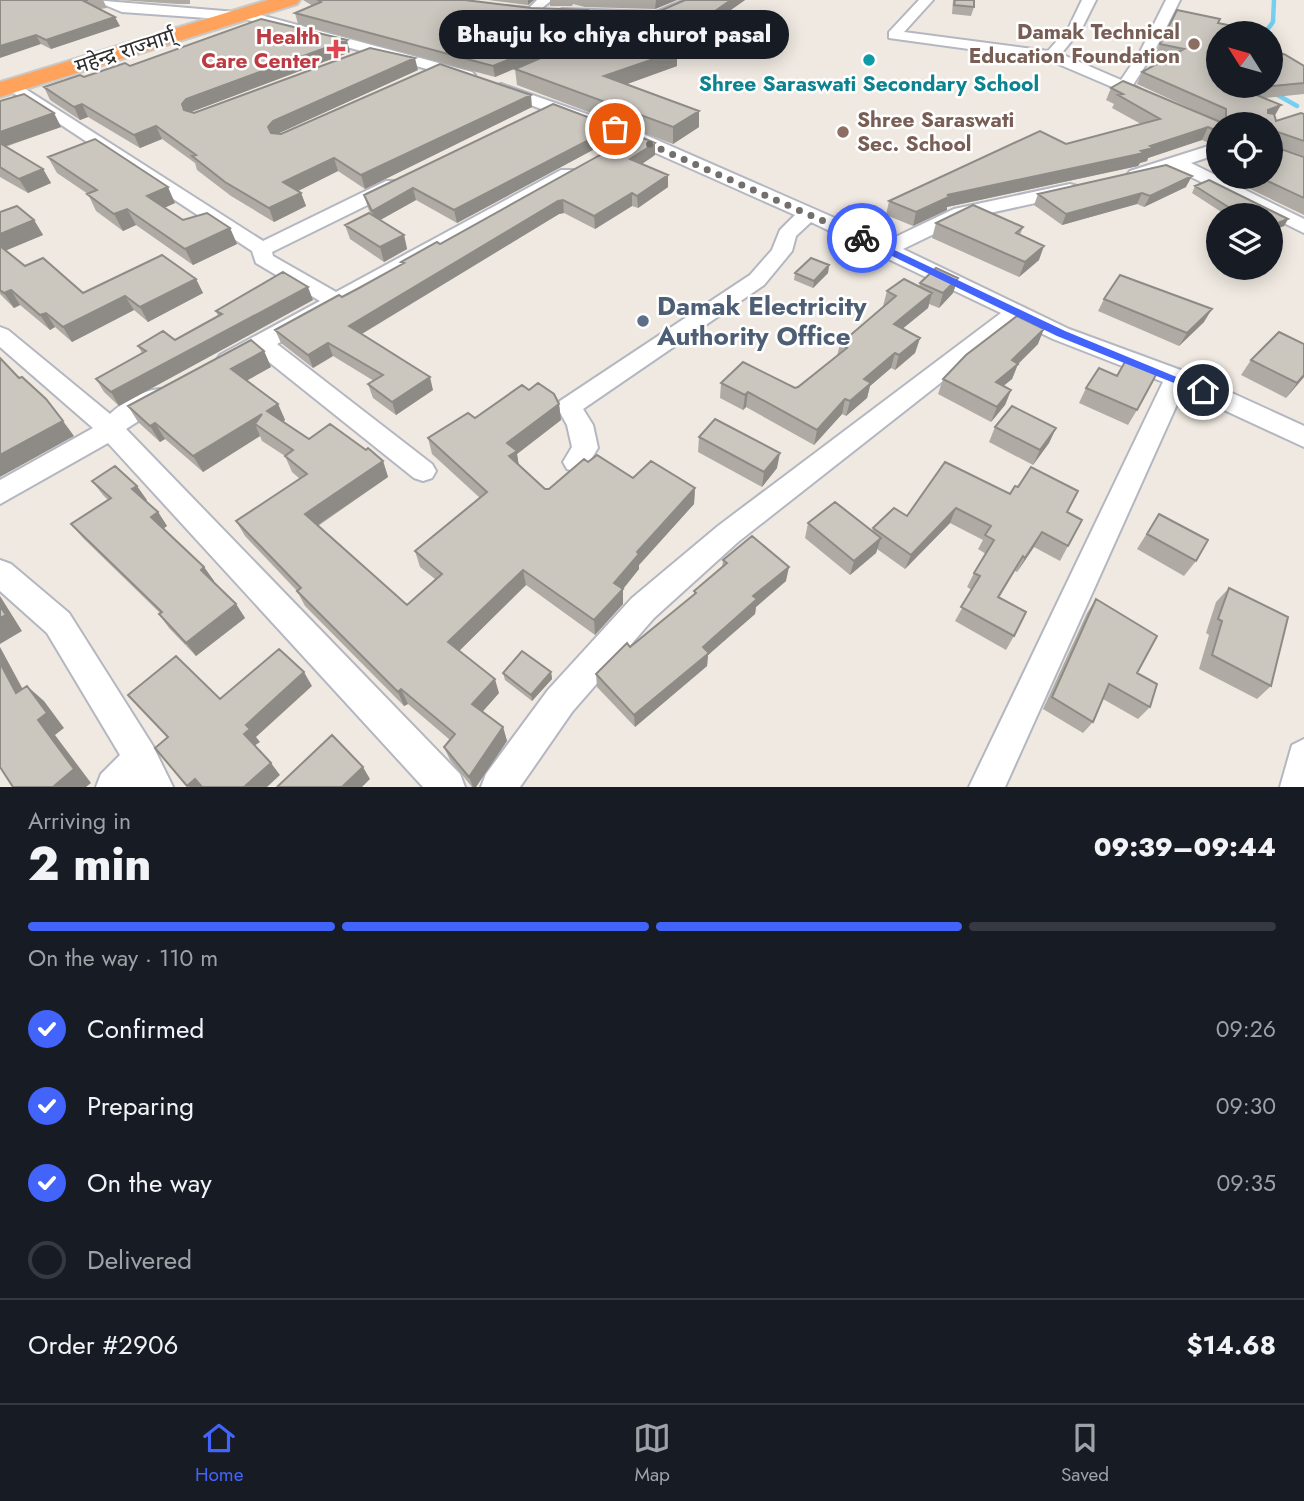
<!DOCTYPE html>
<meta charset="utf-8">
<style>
body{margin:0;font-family:Jost,"Noto Sans Devanagari",sans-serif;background:#242831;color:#f1f3f6;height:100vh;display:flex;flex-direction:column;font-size:26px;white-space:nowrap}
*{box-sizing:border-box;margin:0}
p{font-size:23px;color:#9ea1a6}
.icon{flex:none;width:38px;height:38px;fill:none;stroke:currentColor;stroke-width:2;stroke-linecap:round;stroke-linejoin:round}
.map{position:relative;height:787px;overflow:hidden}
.panel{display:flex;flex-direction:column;background:#171b24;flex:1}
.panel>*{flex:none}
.needle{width:46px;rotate:307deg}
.buttons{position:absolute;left:1206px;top:21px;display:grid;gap:14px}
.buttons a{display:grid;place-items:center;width:77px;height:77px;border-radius:50%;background:#171b24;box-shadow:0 4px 18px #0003;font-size:35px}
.pin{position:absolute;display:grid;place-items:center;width:60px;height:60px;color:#fff;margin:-30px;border:4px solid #fff;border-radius:50%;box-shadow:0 2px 7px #0007}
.courier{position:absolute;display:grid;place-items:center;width:70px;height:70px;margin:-35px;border:5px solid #4264fb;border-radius:50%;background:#fff;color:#222;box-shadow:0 2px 9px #0007}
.bubble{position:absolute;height:49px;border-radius:24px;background:#171b24;box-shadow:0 4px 18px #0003;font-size:23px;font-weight:800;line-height:49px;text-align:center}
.headline em{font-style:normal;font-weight:800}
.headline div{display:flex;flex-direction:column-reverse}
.headline{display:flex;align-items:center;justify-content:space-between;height:119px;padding:0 28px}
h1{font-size:46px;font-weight:800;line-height:52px}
.bar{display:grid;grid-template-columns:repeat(4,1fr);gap:10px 7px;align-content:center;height:84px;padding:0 28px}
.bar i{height:9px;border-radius:5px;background:#363941}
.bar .selected{background:#4264fb}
.bar p{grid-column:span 4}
.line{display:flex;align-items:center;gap:18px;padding:0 28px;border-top:2px solid #363941}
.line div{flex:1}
ol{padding:0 28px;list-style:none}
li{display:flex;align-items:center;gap:21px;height:77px}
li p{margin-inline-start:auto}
li .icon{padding:7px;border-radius:50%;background:#4264fb;color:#fff;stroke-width:4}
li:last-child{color:#9ea1a6}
li i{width:38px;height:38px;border:4px solid #363941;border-radius:50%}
.tab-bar{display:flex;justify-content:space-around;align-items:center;height:98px;border-top:2px solid #363941;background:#171b24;font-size:19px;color:#9ea1a6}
.tab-bar a{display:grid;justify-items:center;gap:4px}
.tab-bar .selected{color:#4264fb}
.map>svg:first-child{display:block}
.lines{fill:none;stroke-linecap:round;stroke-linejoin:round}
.stream{stroke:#75cff0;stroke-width:4.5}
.street-casing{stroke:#b4b7c1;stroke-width:4}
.highway-casing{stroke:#c9c9c9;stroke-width:4}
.street{fill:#fff;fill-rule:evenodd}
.highway{fill:#ffa35c;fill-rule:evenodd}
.wall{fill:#afaba4}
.shaded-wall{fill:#8e8b86}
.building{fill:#cbc7bf;stroke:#8e8b86;stroke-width:2}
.route{fill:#4264fb}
.done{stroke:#726f6d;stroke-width:7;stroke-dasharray:0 12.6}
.education-dot{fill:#8d6e63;stroke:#fff;stroke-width:2.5}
.health-dot{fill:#e0444e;stroke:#fff;stroke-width:2.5}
.culture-dot{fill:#0f9aa8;stroke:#fff;stroke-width:2.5}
.service-dot{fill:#5c6f8a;stroke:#fff;stroke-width:2.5}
.labels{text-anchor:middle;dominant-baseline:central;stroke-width:5;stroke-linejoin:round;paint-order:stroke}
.far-education-label{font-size:21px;font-weight:bold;fill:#785e54;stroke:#fff;text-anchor:end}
.far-health-label{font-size:21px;font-weight:bold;fill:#be3a42;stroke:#fff;text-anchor:end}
.far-street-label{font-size:21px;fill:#2e2e2e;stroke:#fff}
.far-culture-label{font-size:21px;font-weight:bold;fill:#0d838f;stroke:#fff}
.service-label{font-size:26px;font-weight:bold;fill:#4e5e75;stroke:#fff;text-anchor:start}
</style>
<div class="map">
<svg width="1304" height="787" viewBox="0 0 1304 787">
<rect width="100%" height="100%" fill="#efe9e1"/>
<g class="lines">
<path class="stream" d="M1269 33 1267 30 1273 22 1274 0
M1270 35 1274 40 1270 48
M1262 86 1297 106"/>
<g class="street-casing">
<path id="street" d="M93 0 236 12 242 10 472 72 475 75 467 80 241 18 235 20 122 12Z
M537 0H552L532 16 506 14 499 10 506 6 529 8Z
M684 0H702L603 45 596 41 598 38 640 20 562 17 555 13 562 9 656 12Z
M919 0H933L904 32 1048 51 1069 27 1082 0H1096L1082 28 1061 54 1121 80 1140 52 1166 0H1180L1154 52 1133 85 1146 93 1138 98 1049 60 889 38V32Z
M13 81 263 241 386 181H400L402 185 400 189 272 252 273 256 336 292 561 170H573L576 174 573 178 277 344 432 464 436 471 432 478 423 481 414 478 259 354C246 361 235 371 220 367L216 361 220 355 320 301 256 263 252 251 7 89 5 86Z
M501 84 641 133 887 241 954 209 1070 184 1077 186 1079 190 1077 194 967 218 903 249 1069 329 1186 372 1304 426V447L1183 391 1005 787H969L1163 382 1053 339 1018 322 738 542 654 618 572 712 520 787H481L486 774 548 690 632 598 718 526 1001 313 811 222 796 236 792 251 764 285 583 409 593 425 598 448 585 469 576 472 567 469 563 462 572 447 567 425 557 407 560 401 750 275 772 250 780 230 795 215 629 141 495 92 493 89 495 86Z
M1218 143V154L1191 163 1304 219V233L1175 169 1136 180 1127 175 1130 171Z
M0 327 8 330 110 414C123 402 150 385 168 390L171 396 168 402 126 429 460 774 465 787H423L108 443 0 504V480L93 428 0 347Z
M0 560 11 564 69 613 153 746 173 787H96L101 774 120 755 47 633 0 591Z
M1304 739V787H1280L1292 745Z"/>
</g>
<g class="highway-casing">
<path id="highway" d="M268 0H300L297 4 0 97V82Z"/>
</g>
<use href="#street" class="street"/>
<use href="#highway" class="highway"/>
</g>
<path class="wall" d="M0 0H103L107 8 100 9 120 26 51 49 41 44Z
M119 0H190V4H178Z
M303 0H465L607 29 677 66 627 84 699 111V127L673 144 517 85 515 69 525 64 495 77 298 24 295 13 313 6Z
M488 0H534L528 5Z
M550 0H677L655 9 585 7 573 4 572 6H550Z
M685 0H745L695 35 653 24V14Z
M953 0H974V7L971 16 952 14Z
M1218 23V86L1304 66V94L1265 98 1275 116 1276 121 1304 114V156L1275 146 1304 157V215L1227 178V177H1270V124H1218V141L1209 143 1202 140 1148 158 1147 161 1140 163 1138 166 947 207V210L913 226 886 215 889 201 1066 144 1141 124 1112 108 1114 104 1106 100 1111 88 1220 122 1137 84 1142 72 1167 58 1155 56 1160 44Z
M350 52 191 112 194 113 418 70 277 134H281L532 107 365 189 338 171 298 191 301 193 306 206 274 222 231 196 197 170 195 163 162 139 140 148 88 117 80 120 50 100 44 87 130 66Z
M0 101 54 113 61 127 5 147 43 169 51 183 28 193 0 177Z
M614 127 615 138 457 223 416 200 380 220 404 235 407 249 384 262 350 239 345 225 371 215 368 208 364 195Z
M655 155 642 164 668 187 638 208 632 206 595 229 564 213 559 214 362 334 433 390 396 415 373 398 368 384 374 381 333 356 313 368 281 343 275 330 359 288 402 264 401 262 440 244Z
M48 157 175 203 164 208 183 220 230 228 237 244 193 265 136 225 123 231 96 211 88 194 57 173Z
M1209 180 1288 219 1284 226 1270 231V215H1226L1192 193 1195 186Z
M1186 187 1144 207 1137 204 1062 225 1034 205 1038 194Z
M0 212 34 220 43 235 6 250 25 266 83 293 196 279 203 293 148 322 134 310 72 342 55 327 50 330 20 305 14 308 0 294Z
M936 223 1023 227 1020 235 1039 260 1019 277 932 238Z
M829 265 828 273 813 288 794 280 795 273Z
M958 278 953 293 939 308 929 304 928 308 903 328 920 338 915 353 895 370 891 368 870 386 867 398 846 416 842 414 814 445 746 407 743 410 720 398 721 383 795 388 798 387 837 356 840 344 884 307 883 306 887 291 919 287 920 283Z
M1104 299 1204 322 1179 346 1098 311Z
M313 300 119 406 104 392 96 379 142 353 138 346 175 340 218 316 216 311Z
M1038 344 1018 364 1012 379 1003 386 1011 390 1005 405 991 422 938 394 943 379Z
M1304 344V377L1286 398 1241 375 1251 360Z
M264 351 271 367 247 380 278 404 285 420 283 422 309 439 366 450 383 461 388 477 318 526 407 605 435 579 420 567 415 551 480 498 432 454 428 438 475 418 529 390 559 404 561 420 517 454 519 466 545 489H549L588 462 633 478 695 488 694 504 639 565V569L623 589V604L595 635 526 585 459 651 499 693 482 712 503 727 507 741 476 787H472L450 760 444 747 450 740 408 704 404 706 305 606 297 591 245 536 236 521 300 479 292 472 285 456 262 441 260 436 203 472 165 439 160 442 138 422 128 406Z
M1086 388 1137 410 1128 425 1079 403Z
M995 427 1056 428 1049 443 1033 465 989 442Z
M699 437 777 468 762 487 698 452Z
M92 481 147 500 146 501 158 512 167 526 163 528 204 567 214 581H213L236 604 245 618 196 656 169 628 159 614 160 613 83 538 71 524 108 500 103 495Z
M1010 494 1067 512 1068 546 1060 561 1034 547 1017 572 1015 571 999 598 1014 636 1006 650 955 621 972 590 967 587 974 573 986 554 978 549 983 540 950 523 905 569 877 549 876 553 850 575 805 538 808 523 872 531 873 528 907 516Z
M1159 514 1196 561 1184 576 1137 549Z
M723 560 786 581 756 607 755 614 708 655 707 666 635 727 597 687 596 674 694 595V591L722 568Z
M1229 588 1271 686 1257 699 1199 669 1209 635 1206 633 1216 602Z
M1096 599 1137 673 1150 707 1138 719 1103 699 1093 722 1083 733 1043 709 1087 613Z
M551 672 552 679 532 701 505 680 503 673Z"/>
<path class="shaded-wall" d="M528 0H534L528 5Z
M656 0H677L655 9Z
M731 0H745L695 35V25Z
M115 17 120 26 51 49 46 40Z
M606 20 607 30 495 77 493 66Z
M36 35 41 44 0 58V46Z
M347 40 350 52 191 112 184 110 182 104 186 99Z
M677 51V66L605 92 604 76Z
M415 58 418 70 277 134 272 140 268 127 273 121Z
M531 95 532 107 365 189 361 175Z
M82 104 88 117 80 120 74 107Z
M1281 105 1274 117 1261 123 1268 110Z
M699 111V127L673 144V127Z
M54 113 61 127 0 148V132Z
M156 126 162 139 140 148 134 135Z
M614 127 615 138 457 223 454 210Z
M1208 127 1202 140 1148 158 1147 161 1140 163 1138 166 947 207V210L913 226 916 212 947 195 1150 146Z
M1215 130H1218V139L1217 140 1209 143Z
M655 143V155L630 172V159Z
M334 158 338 171 288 196 283 182Z
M43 169 51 183 28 193 19 179Z
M668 175V187L638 208 637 196Z
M1192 176 1186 187 1144 207 1150 196Z
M168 187 175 203 155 212 147 196Z
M413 188 416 200 375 223 372 211Z
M301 193 306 206 274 222 269 208Z
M632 193V206L595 229 594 216Z
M1142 193 1137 204 1062 225 1066 214Z
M563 200 564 213 559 214 353 339 349 326 558 201Z
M127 209 136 225 123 231 114 214Z
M1288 219 1284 226 1270 231V226Z
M34 220 43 235 0 253V234Z
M230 228 237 244 193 265 185 249Z
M404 235 407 249 384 262 380 247Z
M1044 246 1039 260 1019 277 1025 262Z
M829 265 828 273 813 288 814 281Z
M958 278 953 293 939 308 943 293Z
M196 279 203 293 148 322 140 307Z
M308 287 313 300 119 406 111 392Z
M11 290 20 305 14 308 4 293Z
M932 293 928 308 890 339 894 324Z
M125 296 134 310 72 342 63 327Z
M1212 309 1204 322 1179 346 1187 333Z
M46 313 55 327 50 330 40 315Z
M1044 329 1038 344 1015 367 1018 364 1012 379 990 397 996 382 1012 360Z
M920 338 915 353 895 370 899 355Z
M328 343 333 356 313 368 308 355Z
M264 351 271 367 239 385 231 369Z
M895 353 891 368 870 386 867 398 846 416 850 401 864 379Z
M1304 375V377L1286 398 1297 383Z
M430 377 433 390 396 415 392 402Z
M1011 390 1005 405 991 422 997 407Z
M748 392 746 407 743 410 745 395Z
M845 399 842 414 814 445 817 430Z
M278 404 285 420 274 427 267 411Z
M559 404 561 420 517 454 519 467 512 472 507 443Z
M262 414 255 424 260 436 203 472 193 456Z
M63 421 74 436 0 477V455Z
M155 423 165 439 160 442 150 426Z
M1056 428 1049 443 1033 465 1040 450Z
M780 453 777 468 762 487 764 472Z
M383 461 388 477 312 529 305 514Z
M137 486 147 500 142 504 132 489Z
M695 488 694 504 639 565V569L623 589V604L595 635 594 620 614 583 637 552Z
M956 508 950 523 905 569 911 555Z
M158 512 167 526 160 531 151 517Z
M1042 532 1034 547 1017 572 1025 558Z
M881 538 876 553 850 575 854 561Z
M204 567 214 581 210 583 201 570Z
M789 567 786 581 756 607 755 614 708 655 707 666 635 727 634 715 753 596Z
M523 570 526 585 453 657 448 642Z
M0 596 22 631 0 644Z
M236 604 245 618 196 656 186 643Z
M0 647 33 708 16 693 0 663Z
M304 672 312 686 256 737 260 742 254 746 244 734 246 725Z
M551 672 552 679 532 701 531 695Z
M495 679 499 693 477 718 472 704Z
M27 686 44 701 64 728 55 735 91 783 86 787H53L38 720Z
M401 689 408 704 404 706 398 692Z
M503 727 507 741 476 787H473L469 777Z
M271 763 280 775 267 787H244Z
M363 767 370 779 362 787H342Z
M195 779 203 787H189L187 786Z"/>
<path class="building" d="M0 0H88H82L115 17 46 40 36 35 0 46Z
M318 0H465L531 8 588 10 606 20 493 66 295 13 321 2Z
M685 0H731L695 25 653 14Z
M955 0H974V7L954 5Z
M1177 10 1220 19 1218 23 1267 33H1218V86H1270V55L1284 54 1304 66V83L1242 89 1281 105 1268 110V113L1274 114 1276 121 1301 113 1304 114V141L1278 132 1275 134V147L1304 157V198L1259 177H1270V124H1226V109L1142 72 1184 49 1160 44Z
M261 19 347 40 186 99 182 104 184 110 194 113 370 48 415 58 273 121 268 127 271 133 281 134 440 64 531 95 361 175 334 158 283 182 301 193 269 208 225 182 192 156 196 155 156 126 134 135 82 104 74 107 44 87 80 75 84 77 125 63 130 66Z
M622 23 677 51 604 76 699 111 673 127 515 69Z
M1123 81 1225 124H1218V130H1215L1208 127 1150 146 1153 148 1141 151 1144 153 947 195 951 196 916 212 889 201 1040 131 1066 144 1160 119 1118 95 1123 94 1111 88Z
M24 94 54 113 0 132V101Z
M553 104 614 127 454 210 413 188 372 211 364 195Z
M636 135 655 143 630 159 668 175 637 196 632 193 594 216 563 200 558 201 349 326 430 377 392 402 368 384 383 375 328 343 308 355 275 330 339 295 342 297 359 288 404 263 401 262 437 242 440 244Z
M95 139 168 187 147 196 183 220 207 213 230 228 185 249 127 209 114 214 87 194 97 190 48 157Z
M0 143 43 169 19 179 0 167Z
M1166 165 1192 176 1150 196 1142 193 1066 214 1038 194Z
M1209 180 1288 219 1270 226V215H1241L1195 186Z
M973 205 1023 227 1016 233 1044 246 1025 262 936 223Z
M17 206 34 220 0 234V212Z
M369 213 404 235 380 247 345 225Z
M0 246 25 266 43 258 83 293 162 255 196 279 140 307 125 296 63 327 46 313 40 315 11 290 4 293 0 290Z
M811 258 829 265 814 281 795 273Z
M936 268 958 278 943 293 920 283Z
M283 272 308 287 111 392 96 379 146 351 138 346 163 331 175 340 222 314 216 311Z
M1120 275 1212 309 1187 333 1104 299Z
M904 279 932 293 894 324 920 338 899 355 895 353 864 379 871 383 850 401 845 399 817 430 748 392 745 395 721 383 743 362 795 388 798 387 847 348 840 344 896 296 887 291Z
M1017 316 1044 329 1012 360 1018 364 996 382 1011 390 997 407 943 379 966 355Z
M1279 332 1304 344V375L1297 383 1251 360Z
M251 340 264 351 231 369 278 404 267 411 309 439 330 424 366 450 368 448 383 461 305 514 407 605 442 574 415 551 487 492 428 438 468 413 475 418 522 385 529 390 538 383 554 394 559 404 507 443 517 451 509 456 545 489H549L584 459 588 462 597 455 633 478 651 461 695 488 637 552 639 554 614 583 623 589 594 620 523 570 448 642 495 679 472 704 503 727 469 777 444 747 455 734 401 689 398 692 297 591 301 588 236 521 307 474 285 456 293 450 255 424 262 414 193 456 155 423 150 426 128 406Z
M0 358 19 378 22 377 46 399 63 421 0 455Z
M1126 360 1157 373 1137 410 1086 388 1099 368 1117 376Z
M1012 406 1056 428 1040 450 995 427Z
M715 419 780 453 764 472 699 437Z
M945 462 1010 494 1015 486 1018 487 1031 467 1078 491 1067 512 1082 520 1068 546 1042 532 1025 558 1023 556 998 597 1026 612 1014 636 961 607 980 576 974 573 994 540 985 535 991 526 956 508 911 555 873 528 894 508 907 516Z
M115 466 137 486 132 489 158 512 151 517 204 567 201 570 236 604 186 643 159 614 162 612 71 524 111 498 92 481Z
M835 502 881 538 854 561 808 523Z
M1159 514 1208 540 1196 561 1147 534Z
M752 536 789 567 753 596 757 599 703 647 709 653 634 715 596 674 627 643 630 647 696 593 694 591 727 563 723 560Z
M1229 588 1288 617 1271 686 1212 655 1222 621 1218 619Z
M1096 599 1157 636 1137 673 1157 684 1150 707 1109 684 1093 722 1052 697Z
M0 606 6 615 0 618Z
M279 649 304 672 246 725 250 729 244 734 271 763 244 787H202L195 779 187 786 155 748 168 737 128 695 176 656 220 699Z
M522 651 551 672 531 695 503 673Z
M0 663 16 693 27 686 47 713 38 720 74 769 53 787H13L0 767Z
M332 735 363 767 342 787H277Z"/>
<path class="route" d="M859 236H865L1065 331 1208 390 1203 394 1199 393 1057 336 859 240Z"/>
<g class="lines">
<path class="done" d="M615 129 862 238"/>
</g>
<g class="education-dot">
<circle cx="1194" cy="44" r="7"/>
<circle cx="843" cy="132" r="7"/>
</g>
<path class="health-dot" d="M332.5 38.5h7v7h7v7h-7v7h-7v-7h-7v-7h7z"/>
<circle class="culture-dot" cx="869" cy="60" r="7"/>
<circle class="service-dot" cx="643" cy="321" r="7"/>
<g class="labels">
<g class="far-education-label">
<text x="1180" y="32">Damak Technical<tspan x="1180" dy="24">Education Foundation</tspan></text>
<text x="857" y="120" text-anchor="start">Shree Saraswati<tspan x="857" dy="24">Sec. School</tspan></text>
</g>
<g class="far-health-label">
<text x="320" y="37">Health<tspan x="320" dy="24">Care Center</tspan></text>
</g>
<g class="far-street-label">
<text transform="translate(125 51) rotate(-18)">महेन्द्र राज्मार्ग्</text>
</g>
<g class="far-culture-label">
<text x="869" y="84">Shree Saraswati Secondary School</text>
</g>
<g class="service-label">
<text x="657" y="306">Damak Electricity<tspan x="657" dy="30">Authority Office</tspan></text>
</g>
</g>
</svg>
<div class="buttons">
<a><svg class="needle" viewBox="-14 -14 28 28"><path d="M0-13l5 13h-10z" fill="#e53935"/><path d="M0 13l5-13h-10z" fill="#9ea1a6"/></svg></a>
<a><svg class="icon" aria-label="locate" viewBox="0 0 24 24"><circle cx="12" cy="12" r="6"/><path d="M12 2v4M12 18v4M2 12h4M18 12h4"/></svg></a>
<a><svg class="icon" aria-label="layers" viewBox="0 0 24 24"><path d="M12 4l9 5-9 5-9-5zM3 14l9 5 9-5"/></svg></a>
</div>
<div class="pin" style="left:615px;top:129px;background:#ea580c"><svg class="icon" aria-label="bag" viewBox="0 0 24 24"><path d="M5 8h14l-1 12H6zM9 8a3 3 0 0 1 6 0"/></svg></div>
<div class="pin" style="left:1203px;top:390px;background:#1f2937"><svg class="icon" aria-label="home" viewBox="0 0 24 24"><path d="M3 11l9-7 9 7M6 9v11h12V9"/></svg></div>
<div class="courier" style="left:862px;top:238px"><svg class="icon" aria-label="bike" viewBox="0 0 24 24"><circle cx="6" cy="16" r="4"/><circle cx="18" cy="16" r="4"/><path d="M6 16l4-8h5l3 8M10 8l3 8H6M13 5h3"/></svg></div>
<div class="bubble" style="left:439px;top:10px;width:350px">Bhauju ko chiya churot pasal</div>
</div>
<section class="panel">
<div class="headline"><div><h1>2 min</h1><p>Arriving in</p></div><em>09:39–09:44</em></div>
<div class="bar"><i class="selected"></i><i class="selected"></i><i class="selected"></i><i></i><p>On the way · 110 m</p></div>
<ol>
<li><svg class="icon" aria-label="check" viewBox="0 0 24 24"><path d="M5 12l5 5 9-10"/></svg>Confirmed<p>09:26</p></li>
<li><svg class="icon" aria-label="check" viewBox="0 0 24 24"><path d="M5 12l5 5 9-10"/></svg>Preparing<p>09:30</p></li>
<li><svg class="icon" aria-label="check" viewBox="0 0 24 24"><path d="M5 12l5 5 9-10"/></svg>On the way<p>09:35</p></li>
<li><i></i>Delivered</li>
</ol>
<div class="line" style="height:91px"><div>Order #2906</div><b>$14.68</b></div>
</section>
<nav class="tab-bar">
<a class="selected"><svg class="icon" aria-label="home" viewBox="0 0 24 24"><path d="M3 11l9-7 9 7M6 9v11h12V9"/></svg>Home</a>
<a><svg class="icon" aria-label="map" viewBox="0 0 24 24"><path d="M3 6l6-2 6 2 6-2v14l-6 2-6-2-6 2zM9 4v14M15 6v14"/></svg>Map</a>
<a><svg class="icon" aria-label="saved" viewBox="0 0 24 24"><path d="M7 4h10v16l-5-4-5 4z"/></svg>Saved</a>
</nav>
